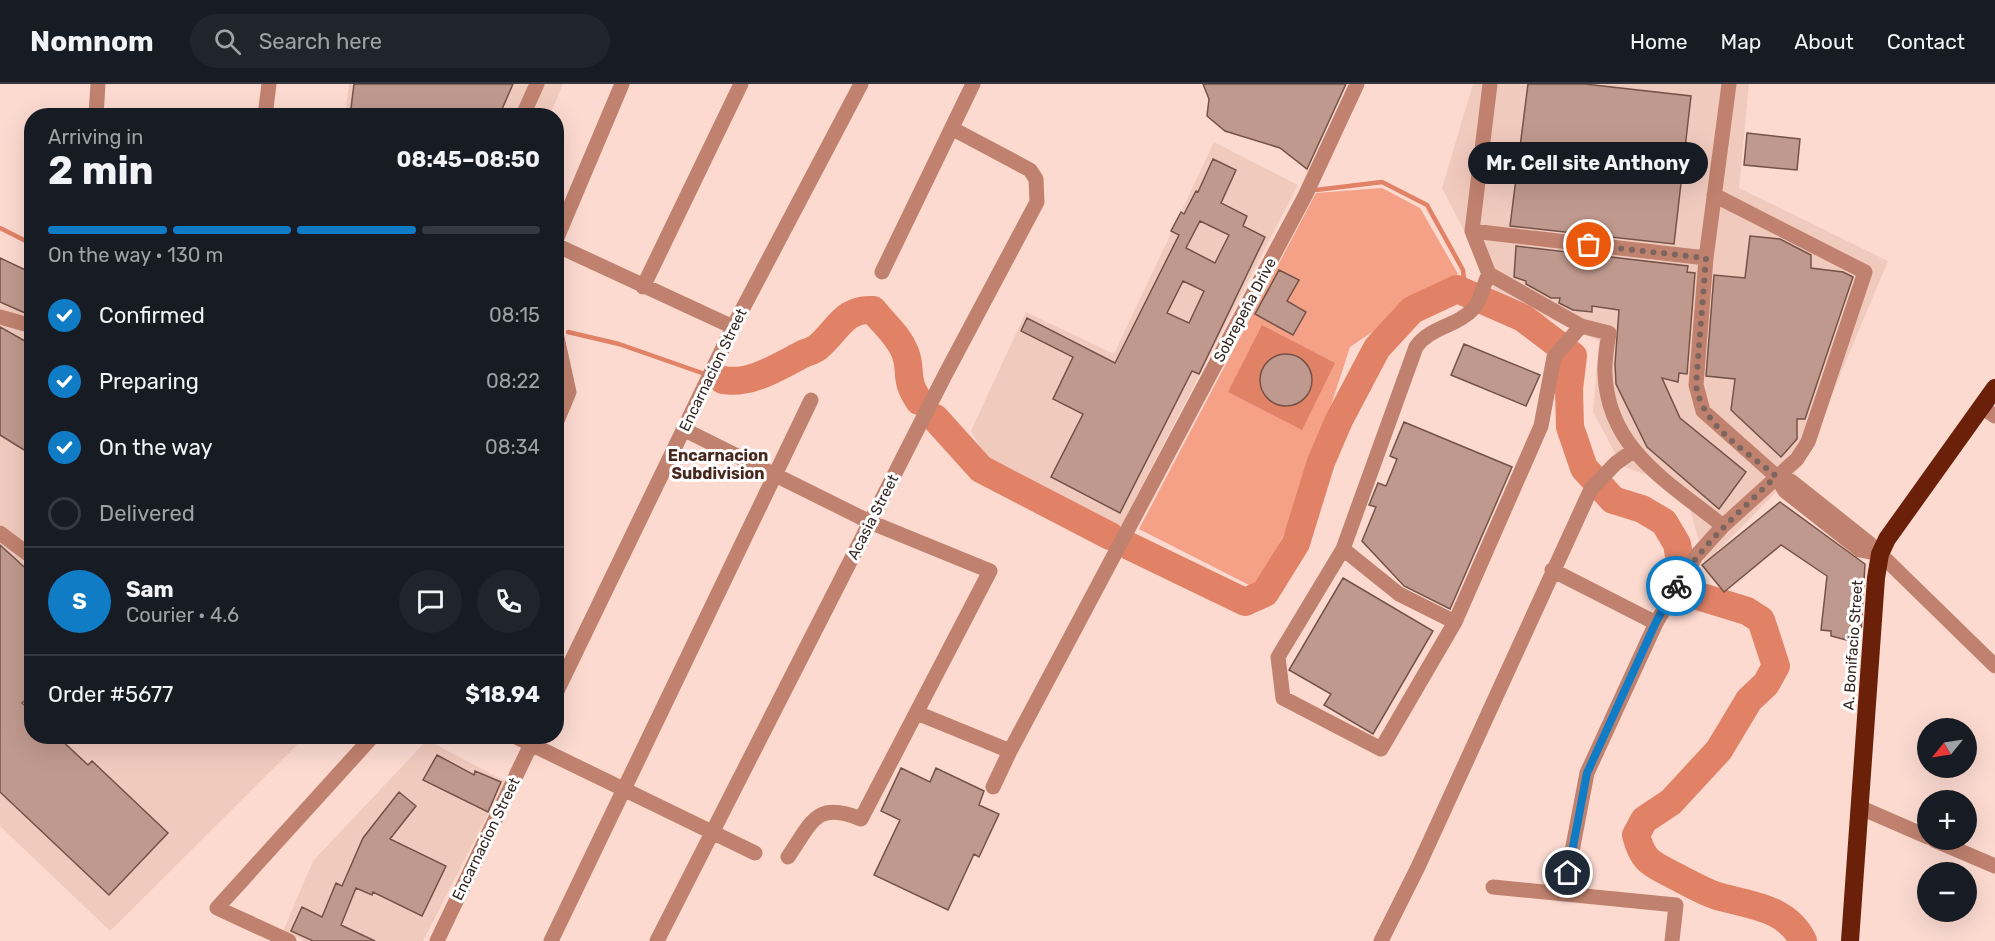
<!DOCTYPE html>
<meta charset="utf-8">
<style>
body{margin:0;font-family:Rubik,sans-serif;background:#20242c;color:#f1f3f6;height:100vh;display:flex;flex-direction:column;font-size:22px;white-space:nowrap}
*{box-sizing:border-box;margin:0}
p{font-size:20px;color:#9ea1a6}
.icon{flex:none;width:33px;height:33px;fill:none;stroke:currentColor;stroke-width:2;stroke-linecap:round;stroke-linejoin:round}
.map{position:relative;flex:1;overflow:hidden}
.side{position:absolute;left:24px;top:24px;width:540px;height:636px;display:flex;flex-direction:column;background:#171b24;border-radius:24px;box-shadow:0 6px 24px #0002}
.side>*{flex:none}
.needle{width:39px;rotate:240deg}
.tools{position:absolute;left:1917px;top:634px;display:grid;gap:12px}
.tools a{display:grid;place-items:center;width:60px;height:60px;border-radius:50%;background:#171b24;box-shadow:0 6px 24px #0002;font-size:30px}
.pin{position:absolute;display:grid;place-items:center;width:51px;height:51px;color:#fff;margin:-26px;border:3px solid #fff;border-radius:50%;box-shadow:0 2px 6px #0007}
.courier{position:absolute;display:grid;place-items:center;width:60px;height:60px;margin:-30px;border:4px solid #117cc6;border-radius:50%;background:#fff;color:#222;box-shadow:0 2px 8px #0007}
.bubble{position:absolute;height:42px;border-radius:21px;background:#171b24;box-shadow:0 6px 24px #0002;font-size:20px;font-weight:700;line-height:42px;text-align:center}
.summary em{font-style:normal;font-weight:700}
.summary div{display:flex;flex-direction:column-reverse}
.summary{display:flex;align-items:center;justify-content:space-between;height:102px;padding:0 24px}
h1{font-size:39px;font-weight:700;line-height:45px}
.bar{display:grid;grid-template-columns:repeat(4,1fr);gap:9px 6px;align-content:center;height:72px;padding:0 24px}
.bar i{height:8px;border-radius:4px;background:#363941}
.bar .active{background:#117cc6}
.bar p{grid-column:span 4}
.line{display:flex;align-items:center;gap:15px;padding:0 24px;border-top:2px solid #363941}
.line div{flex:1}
.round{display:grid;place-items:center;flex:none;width:63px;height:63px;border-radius:32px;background:#20242c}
ol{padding:0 24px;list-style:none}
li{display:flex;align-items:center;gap:18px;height:66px}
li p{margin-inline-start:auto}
li .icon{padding:6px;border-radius:50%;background:#117cc6;color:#fff;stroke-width:4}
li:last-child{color:#9ea1a6}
li i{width:33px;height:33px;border:3px solid #363941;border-radius:50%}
header{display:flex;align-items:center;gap:36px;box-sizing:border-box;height:84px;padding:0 30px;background:#171b24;border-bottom:2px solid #363941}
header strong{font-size:28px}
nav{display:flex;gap:33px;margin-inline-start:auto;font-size:21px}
.search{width:420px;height:54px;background:#20242c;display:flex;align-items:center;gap:15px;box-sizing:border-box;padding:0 21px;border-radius:33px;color:#9ea1a6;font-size:22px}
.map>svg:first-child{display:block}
.built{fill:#f1cabe}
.green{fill:#f5a188}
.water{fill:#e18266;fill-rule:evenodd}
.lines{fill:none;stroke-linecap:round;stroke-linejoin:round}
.stream{stroke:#e18266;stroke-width:4.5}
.river{stroke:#e18266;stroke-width:28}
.building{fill:#c0998e;stroke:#745247;stroke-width:1.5;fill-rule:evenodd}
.minor{stroke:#c0826f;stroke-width:15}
.highway{stroke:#6b2109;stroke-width:18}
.done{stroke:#7b655e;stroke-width:6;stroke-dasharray:0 10.8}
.route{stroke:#117cc6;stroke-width:8}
.labels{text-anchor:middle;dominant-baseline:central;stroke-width:6;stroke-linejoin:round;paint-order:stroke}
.street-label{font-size:15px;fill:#352621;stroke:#fff}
.neighbourhood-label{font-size:16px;font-weight:bold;fill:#47281f;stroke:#fff}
</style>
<header>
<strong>Nomnom</strong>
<div class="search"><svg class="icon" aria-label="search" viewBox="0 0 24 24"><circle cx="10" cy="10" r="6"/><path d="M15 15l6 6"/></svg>Search here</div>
<nav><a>Home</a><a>Map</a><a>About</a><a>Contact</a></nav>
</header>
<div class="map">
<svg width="1995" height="857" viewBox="0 0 1995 857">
<rect width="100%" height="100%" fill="#fcdad0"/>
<path class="built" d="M349 0H563L550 31 345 32Z
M1473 0H1749L1739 104 1888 177 1802 382 1705 480 1690 425 1655 394 1622 382 1593 328 1599 257 1497 211 1442 104Z
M1214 58 1298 101 1119 446 994 387 971 347 1026 228 1114 270Z
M0 174 31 189 32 652 305 653 110 847 0 742Z
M427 656 505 697 423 857H304L283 847 313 777Z"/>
<path class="green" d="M1382 104 1420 124 1458 190 1350 263 1297 426 1255 504 1139 445 1316 109Z"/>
<path class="water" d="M1262 241 1335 279 1302 346 1228 308ZM1284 270 1302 276 1311 294 1305 313 1288 322 1269 315 1260 298 1266 279Z"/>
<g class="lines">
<path class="stream" d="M1316 106 1382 98 1427 121 1463 186 1465 209
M0 144 32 160
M568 248 619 260 702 289"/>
<path class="river" d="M723 296C750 301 778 283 801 271 807 268 813 267 818 263 838 246 844 224 873 226 884 240 898 251 905 268 913 289 903 293 919 317
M935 334 981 385 1110 452
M1129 462 1245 518 1265 509 1296 459 1321 378 1339 336 1377 264 1412 226 1457 205 1523 234 1573 272 1569 305 1570 343 1584 384 1613 416 1642 425 1664 438 1677 460 1683 494 1698 512 1747 527 1761 536 1776 582 1766 600 1749 616 1719 666 1671 718 1644 736 1636 751C1643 779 1653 780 1675 792 1689 799 1702 807 1717 812 1749 821 1787 823 1803 857"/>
</g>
<path class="building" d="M354 0H513L499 32H350Z
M1203 0H1346L1307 85 1280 64 1225 47 1207 32 1209 15Z
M1528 0H1585L1691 12 1674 160 1510 142Z
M1747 49 1800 55 1797 86 1744 81Z
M1213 75 1236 86 1221 119 1247 132 1243 142 1265 153 1199 290 1192 287 1120 429 1051 393 1083 330 1053 315 1073 273 1021 247 1027 234 1115 279 1179 151 1171 147 1181 128 1184 130 1196 107 1198 108ZM1200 137 1229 151 1215 179 1186 164ZM1183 197 1204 207 1189 239 1167 229Z
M1750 152 1780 155 1811 171V184L1843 188 1853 193 1805 335H1797V355L1781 373 1731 326 1735 295 1706 292 1714 191 1745 194Z
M1516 162 1688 182 1687 188 1695 189 1687 290 1679 289 1678 298 1662 294 1680 334 1746 388 1719 425 1647 363 1616 300 1615 280 1619 226 1592 222V228L1573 226 1559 219 1560 214H1551L1526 200V197L1514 193Z
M0 174 32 189V232L0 218Z
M1279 186 1299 196 1287 217 1306 228 1293 251 1255 230Z
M0 243 32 261V371L0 351Z
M1464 260 1540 291 1526 322 1451 291Z
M1260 296a26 26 0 1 1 52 0a26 26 0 1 1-52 0Z
M1404 338 1512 383 1450 525 1404 502 1362 457 1376 423 1369 421 1378 399 1386 402 1397 375 1390 372Z
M1780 418 1865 480 1861 548H1855L1854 558 1831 552V547L1821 546 1827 492 1781 461 1724 508 1702 481Z
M0 461 32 490V610L22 619 32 628V652H57L88 681 92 677 168 749 109 811 0 708Z
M1343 494 1433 547 1373 650 1324 621 1331 610 1289 586Z
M437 671 474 691 475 687 501 698 488 728 423 696Z
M901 684 930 698 936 684 984 707 979 721 999 730 979 773 974 770 948 826 874 791 900 736 881 727Z
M399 708 416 722 390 755 446 782 422 832 373 808 372 811 356 804 341 841 375 857H313L291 847 302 823 322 833 336 799 342 802 363 754Z"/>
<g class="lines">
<path class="minor" d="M1490 0 1472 147 1489 190C1483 200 1481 217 1474 224 1457 243 1431 242 1416 263L1343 465 1278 573 1283 614 1381 665 1455 538 1541 342 1554 273 1581 242
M1729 0 1706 174 1696 301 1703 327 1776 392 1785 407 1860 466 1880 470
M523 31 537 0
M96 32 98 0
M265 32 269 0
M1472 147 1706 174
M556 156 622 0
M556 161 733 243
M882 188 973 0
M1489 190 1581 242 1609 249C1607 262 1604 277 1605 290 1608 366 1670 399 1723 442
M643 203 741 0
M0 233 25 240
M556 249 569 308 556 339
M1982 323 1995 332
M683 345 870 438 990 487 861 735C816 716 812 738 788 773
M1776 392 1791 397 1869 459 1995 582
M0 449 32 473
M1343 465 1399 510 1455 538
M1552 486 1656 539
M556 609 733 243 861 0
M917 629 1010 667 1305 112 1357 0
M514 652 755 769
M993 703 1010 667
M1859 723 1928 753
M1934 756 1995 782
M1493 803 1676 821 1672 857
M1564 809 1587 689 1656 539 1696 472 1723 442 1797 375 1808 358 1865 188 1714 111
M289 857 217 824 373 652
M437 857 535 652
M551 857 811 316
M657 857 945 291 1037 118 1036 95 1030 86 953 45
M1381 857 1418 783 1591 405 1616 379 1633 367"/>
<path class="highway" d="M1850 857 1876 494 1880 470 1887 455 1995 304"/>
</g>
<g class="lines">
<path class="done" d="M1589 161 1706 174 1696 301C1702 342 1746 367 1776 392 1737 431 1707 455 1676 502"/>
<path class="route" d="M1568 789 1587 689 1656 538 1676 502"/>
</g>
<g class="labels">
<g class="street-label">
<text transform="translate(1245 226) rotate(-62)">Sobrepeña Drive</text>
<text transform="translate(713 286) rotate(-64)">Encarnacion Street</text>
<text transform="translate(873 433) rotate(-63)">Acasia Street</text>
<text transform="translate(1853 561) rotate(-86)">A. Bonifacio Street</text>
<text transform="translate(486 755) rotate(-64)">Encarnacion Street</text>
</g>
<g class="neighbourhood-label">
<text x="718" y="371">Encarnacion<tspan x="718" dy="18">Subdivision</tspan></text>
</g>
</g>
</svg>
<div class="tools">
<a><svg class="needle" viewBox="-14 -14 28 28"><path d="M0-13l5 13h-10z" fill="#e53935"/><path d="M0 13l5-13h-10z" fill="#9ea1a6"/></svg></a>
<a>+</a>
<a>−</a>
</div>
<div class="pin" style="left:1589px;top:161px;background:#ea580c"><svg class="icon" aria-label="bag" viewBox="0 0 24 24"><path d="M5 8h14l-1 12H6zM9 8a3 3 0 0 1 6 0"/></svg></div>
<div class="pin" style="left:1568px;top:789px;background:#1f2937"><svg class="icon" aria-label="home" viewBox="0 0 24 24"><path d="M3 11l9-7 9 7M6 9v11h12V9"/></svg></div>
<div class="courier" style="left:1676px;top:502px"><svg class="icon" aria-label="bike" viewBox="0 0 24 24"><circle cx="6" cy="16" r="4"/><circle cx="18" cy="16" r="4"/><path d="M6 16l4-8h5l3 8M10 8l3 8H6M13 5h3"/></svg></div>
<div class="bubble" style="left:1468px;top:58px;width:240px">Mr. Cell site Anthony</div>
<section class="side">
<div class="summary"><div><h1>2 min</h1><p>Arriving in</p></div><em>08:45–08:50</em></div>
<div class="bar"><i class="active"></i><i class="active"></i><i class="active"></i><i></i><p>On the way · 130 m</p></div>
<ol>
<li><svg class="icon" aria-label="check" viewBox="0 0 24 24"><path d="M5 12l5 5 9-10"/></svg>Confirmed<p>08:15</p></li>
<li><svg class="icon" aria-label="check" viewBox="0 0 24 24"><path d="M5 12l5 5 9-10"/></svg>Preparing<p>08:22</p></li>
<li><svg class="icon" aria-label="check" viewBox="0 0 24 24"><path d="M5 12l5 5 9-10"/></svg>On the way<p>08:34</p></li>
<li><i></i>Delivered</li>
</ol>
<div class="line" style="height:108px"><b class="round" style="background:#117cc6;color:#fff">S</b><div><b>Sam</b><p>Courier · 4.6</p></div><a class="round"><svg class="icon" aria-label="chat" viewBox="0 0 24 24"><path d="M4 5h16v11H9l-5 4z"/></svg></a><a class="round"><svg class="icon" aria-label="phone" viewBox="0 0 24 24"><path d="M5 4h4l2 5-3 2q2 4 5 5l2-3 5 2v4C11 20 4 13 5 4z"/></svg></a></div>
<div class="line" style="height:78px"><div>Order #5677</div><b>$18.94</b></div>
</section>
</div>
